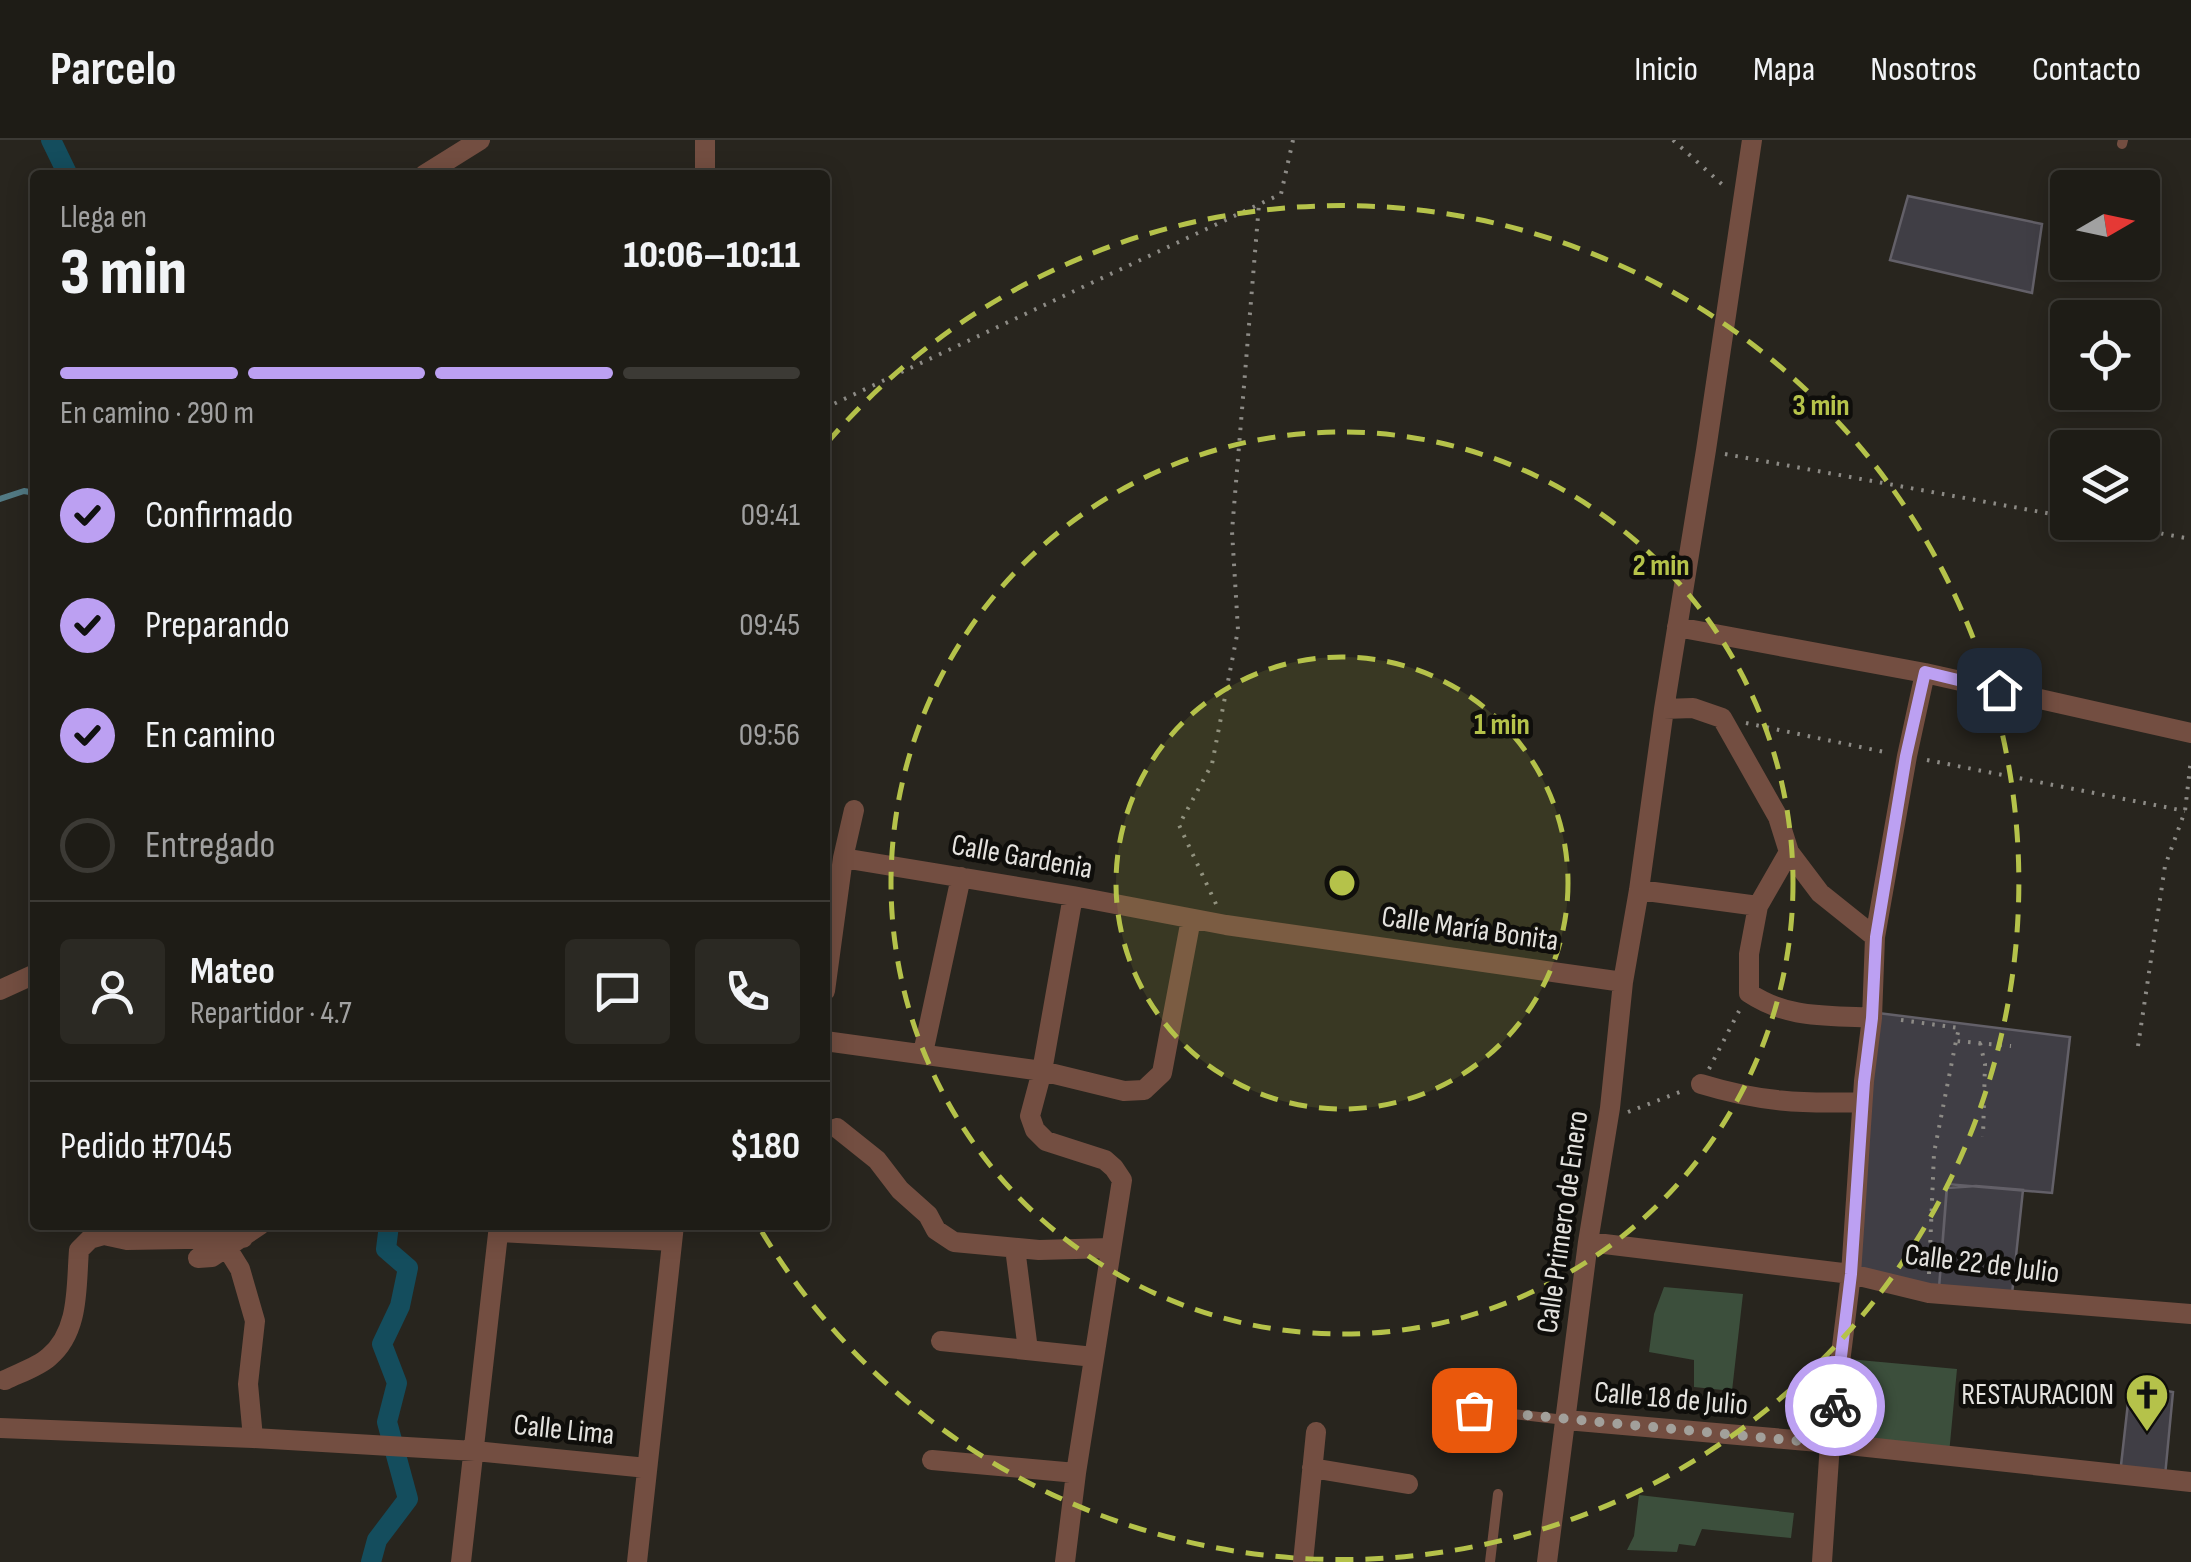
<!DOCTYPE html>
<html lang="es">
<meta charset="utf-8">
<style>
body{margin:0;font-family:"Sofia Sans Condensed",sans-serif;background:#2b2923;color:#f1f3f6;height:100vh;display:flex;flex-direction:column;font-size:38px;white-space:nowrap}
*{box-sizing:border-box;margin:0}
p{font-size:32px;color:#a1a1a1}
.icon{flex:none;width:55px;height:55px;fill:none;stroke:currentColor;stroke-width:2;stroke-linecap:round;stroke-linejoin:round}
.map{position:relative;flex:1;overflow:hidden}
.sheet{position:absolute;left:30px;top:30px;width:800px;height:1060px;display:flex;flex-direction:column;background:#1e1c16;border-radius:10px;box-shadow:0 5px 25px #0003,0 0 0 2px #3c3a35}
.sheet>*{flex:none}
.needle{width:65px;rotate:81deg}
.tools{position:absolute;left:2050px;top:30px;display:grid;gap:20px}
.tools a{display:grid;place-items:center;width:110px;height:110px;border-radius:10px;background:#1e1c16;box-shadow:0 5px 25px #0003,0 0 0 2px #3c3a35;font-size:50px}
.pin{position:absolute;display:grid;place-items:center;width:85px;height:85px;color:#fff;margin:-42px;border-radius:20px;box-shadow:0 5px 15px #0006}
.courier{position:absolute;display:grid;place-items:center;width:100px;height:100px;margin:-50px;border:8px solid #bca0f2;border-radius:50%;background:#fff;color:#222;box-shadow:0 2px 12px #0007}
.overview em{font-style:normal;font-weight:800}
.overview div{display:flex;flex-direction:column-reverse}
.overview{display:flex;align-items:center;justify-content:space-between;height:170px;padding:0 30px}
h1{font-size:65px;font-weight:800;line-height:75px}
.bar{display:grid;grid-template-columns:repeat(4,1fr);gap:15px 10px;align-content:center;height:120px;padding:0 30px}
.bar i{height:12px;border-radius:8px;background:#3c3a35}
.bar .current{background:#bca0f2}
.bar p{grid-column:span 4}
.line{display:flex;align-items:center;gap:25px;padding:0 30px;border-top:2px solid #3c3a35}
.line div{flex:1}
.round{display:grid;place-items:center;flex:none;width:105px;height:105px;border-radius:10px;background:#2b2923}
ol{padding:0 30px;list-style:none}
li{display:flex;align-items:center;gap:30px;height:110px}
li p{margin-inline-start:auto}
li .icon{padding:10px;border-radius:50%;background:#bca0f2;color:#111;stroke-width:4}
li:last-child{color:#a1a1a1}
li i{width:55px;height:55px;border:5px solid #3c3a35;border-radius:50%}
header{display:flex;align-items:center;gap:60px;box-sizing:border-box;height:140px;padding:0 50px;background:#1e1c16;border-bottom:2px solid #3c3a35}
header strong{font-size:48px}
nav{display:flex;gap:55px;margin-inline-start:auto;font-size:35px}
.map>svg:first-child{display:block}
.green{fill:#3c4f3c}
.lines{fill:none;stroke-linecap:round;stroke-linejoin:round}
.stream{stroke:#527a84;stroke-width:6}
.canal{stroke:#144d5d;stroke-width:20}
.building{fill:#403e45;stroke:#636068;stroke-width:2.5}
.path{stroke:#8d8b86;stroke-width:4;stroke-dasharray:2.5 8;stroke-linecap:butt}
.lane{stroke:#734e41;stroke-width:10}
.street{stroke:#734e41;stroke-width:20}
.done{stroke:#a2a09b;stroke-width:10;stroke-dasharray:0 18}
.route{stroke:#bca0f2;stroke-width:12}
.ring{fill:none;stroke:#b5c24a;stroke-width:5;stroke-dasharray:18 12}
.labels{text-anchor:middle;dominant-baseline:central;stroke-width:9;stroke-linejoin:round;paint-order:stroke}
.street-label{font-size:30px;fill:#e4e2de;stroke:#0f0e0b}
.poi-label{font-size:30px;fill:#e4e2de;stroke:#0f0e0b;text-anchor:end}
.centre{fill:#b5c24a;stroke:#0f0e0b;stroke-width:5}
.ring-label{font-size:30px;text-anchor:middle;font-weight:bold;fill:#b5c24a;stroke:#0f0e0b;stroke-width:9;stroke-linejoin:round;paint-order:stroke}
</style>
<header>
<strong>Parcelo</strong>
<nav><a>Inicio</a><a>Mapa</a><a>Nosotros</a><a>Contacto</a></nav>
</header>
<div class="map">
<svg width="2191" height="1422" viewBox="0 0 2191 1422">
<rect width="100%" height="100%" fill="#28251e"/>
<path class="green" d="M1664 1147 1743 1154 1732 1251 1694 1247V1220L1649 1212 1654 1174Z
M1848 1219 1957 1229 1949 1314 1844 1301Z
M1639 1355 1794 1373 1791 1398 1702 1389 1695 1406 1679 1404 1677 1412 1627 1410 1634 1396Z"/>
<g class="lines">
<path class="stream" d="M0 359 24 351 35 353"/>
<path class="canal" d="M51 0 68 35
M371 1422 377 1400 408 1359 387 1282 397 1243 382 1204 400 1166 408 1128 386 1109 389 1085"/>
</g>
<path class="building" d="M1908 56 2042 84 2032 153 1890 120Z
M1878 873 2070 897 2052 1053 1947 1044 1939 1148 1856 1129Z
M1976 1046 2023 1050 2012 1154 1939 1148 1947 1048Z
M2130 1245 2173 1252 2165 1336 2120 1334Z"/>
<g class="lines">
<path class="path" d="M1673 0 1725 47
M825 268 1281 54 1293 0
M1725 314 2068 377
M2099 382 2191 399
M1746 583 1889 613
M1927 620 2185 671
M1216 764 1179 685 1212 624 1238 490 1232 391 1259 64
M1901 880 1959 888 1956 901 2011 906
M1980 903 1985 924 1983 997
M2138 906 2165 726 2185 671 2191 619
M1709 929 1739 871
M1628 972 1685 950
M1929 1134 1934 1013 1956 901"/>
<path class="lane" d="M2122 4 2123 0
M1443 1266 1565 1280
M1490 1422 1498 1354"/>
<path class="street" d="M705 0V35
M424 35 480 0
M1677 487 1925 533 2191 593
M1664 569 1693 568 1722 578 1778 677 1789 712 1820 753 1875 797
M1789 712 1758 766 1749 814V853C1788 879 1827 875 1872 878
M843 718 1073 756 1226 785 1623 842
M1639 750 1758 766
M0 850 35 834
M825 851 843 718 854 670
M825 901 1042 931 1124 951 1144 950 1162 933 1191 779
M923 913 961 737
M1701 944C1760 962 1801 964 1862 962
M837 988 877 1020 900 1050 928 1075 936 1090 954 1102 1039 1110 1111 1108
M499 1092 672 1101
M1588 1102 1851 1134 1929 1153 2191 1174
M227 1108 240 1129 255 1181 248 1244 253 1298
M1015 1108 1028 1210
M198 1118 212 1117 260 1085
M941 1201 1094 1217
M5 1240C19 1233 38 1227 49 1217 80 1191 76 1146 79 1110L90 1099 104 1095 127 1100 243 1098V1085
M1566 1280 1830 1303 2191 1342
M0 1288 253 1298 475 1311 647 1328
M932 1320 1076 1333
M1312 1328 1408 1344
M461 1422 499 1085
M637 1422 674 1085
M1065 1422 1076 1333 1122 1040 1114 1028 1105 1020 1046 1001 1035 990 1030 976 1042 931 1073 756
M1303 1422 1316 1292
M1547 1422 1588 1102 1610 968 1623 842 1639 750 1664 569 1706 310 1752 0
M1822 1422 1830 1303 1851 1134 1864 941 1872 878 1875 797 1907 616 1925 533"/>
</g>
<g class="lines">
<path class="done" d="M1474 1270 1830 1304 1835 1266"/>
<path class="route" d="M1835 1266 1851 1134 1864 942 1872 878 1876 797 1906 616 1925 532 1999 550"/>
</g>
<circle cx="1342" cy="743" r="226" fill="#b5c24a" fill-opacity=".12"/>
<g class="ring">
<circle cx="1342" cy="743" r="226"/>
<circle cx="1342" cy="743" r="451"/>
<path d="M827 303A677 677 0 1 1 759 1087"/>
</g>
<defs>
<g id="church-pin" transform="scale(2.25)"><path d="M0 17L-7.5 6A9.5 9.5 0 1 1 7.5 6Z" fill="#b5c24a" stroke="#0f0e0b"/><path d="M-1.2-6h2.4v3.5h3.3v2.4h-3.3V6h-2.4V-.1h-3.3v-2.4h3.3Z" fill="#111"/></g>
</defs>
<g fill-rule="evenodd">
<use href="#church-pin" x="2147" y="1255"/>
</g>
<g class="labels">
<g class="street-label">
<text transform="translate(1022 717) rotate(10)">Calle Gardenia</text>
<text transform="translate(1470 789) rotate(8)">Calle María Bonita</text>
<text transform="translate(1563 1082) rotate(-82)">Calle Primero de Enero</text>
<text transform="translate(1982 1124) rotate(7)">Calle 22 de Julio</text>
<text transform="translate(1671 1259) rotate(5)">Calle 18 de Julio</text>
<text transform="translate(564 1290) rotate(6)">Calle Lima</text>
</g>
<g class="poi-label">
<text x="2114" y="1255">RESTAURACI0N</text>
</g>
</g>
<circle cx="1342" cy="743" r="15" class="centre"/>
<g class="ring-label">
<text x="1821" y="275">3 min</text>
<text x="1661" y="435">2 min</text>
<text x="1502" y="594">1 min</text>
</g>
</svg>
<div class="tools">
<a><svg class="needle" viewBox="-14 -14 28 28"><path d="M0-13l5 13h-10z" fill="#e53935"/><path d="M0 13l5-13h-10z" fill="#a1a1a1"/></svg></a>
<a><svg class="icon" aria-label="locate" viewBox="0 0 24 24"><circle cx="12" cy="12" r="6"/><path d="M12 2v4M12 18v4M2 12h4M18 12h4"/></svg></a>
<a><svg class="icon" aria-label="layers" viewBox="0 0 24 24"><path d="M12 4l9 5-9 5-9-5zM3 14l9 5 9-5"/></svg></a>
</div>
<div class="pin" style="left:1474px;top:1270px;background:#ea580c"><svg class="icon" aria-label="bag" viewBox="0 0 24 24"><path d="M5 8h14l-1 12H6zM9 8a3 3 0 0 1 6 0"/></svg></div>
<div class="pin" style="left:1999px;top:550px;background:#1f2937"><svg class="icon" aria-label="home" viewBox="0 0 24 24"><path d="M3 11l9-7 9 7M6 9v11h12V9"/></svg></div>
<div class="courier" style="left:1835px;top:1266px"><svg class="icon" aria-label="bike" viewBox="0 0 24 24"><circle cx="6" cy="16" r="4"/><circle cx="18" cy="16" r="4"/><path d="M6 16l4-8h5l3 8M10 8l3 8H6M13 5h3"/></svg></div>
<section class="sheet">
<div class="overview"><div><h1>3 min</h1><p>Llega en</p></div><em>10:06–10:11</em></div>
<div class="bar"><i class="current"></i><i class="current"></i><i class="current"></i><i></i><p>En camino · 290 m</p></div>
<ol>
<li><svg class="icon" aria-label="check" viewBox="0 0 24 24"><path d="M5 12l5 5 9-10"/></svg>Confirmado<p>09:41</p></li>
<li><svg class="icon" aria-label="check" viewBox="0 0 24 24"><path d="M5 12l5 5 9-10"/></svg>Preparando<p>09:45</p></li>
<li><svg class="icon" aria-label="check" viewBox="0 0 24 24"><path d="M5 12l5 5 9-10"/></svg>En camino<p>09:56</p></li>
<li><i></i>Entregado</li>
</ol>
<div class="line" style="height:180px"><a class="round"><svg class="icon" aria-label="person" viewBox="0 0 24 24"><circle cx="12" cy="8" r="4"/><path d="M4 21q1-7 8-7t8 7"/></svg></a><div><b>Mateo</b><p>Repartidor · 4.7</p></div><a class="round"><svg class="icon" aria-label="chat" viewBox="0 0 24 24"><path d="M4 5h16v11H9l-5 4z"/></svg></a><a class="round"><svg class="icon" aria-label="phone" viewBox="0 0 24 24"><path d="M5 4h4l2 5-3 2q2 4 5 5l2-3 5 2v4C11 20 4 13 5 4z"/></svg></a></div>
<div class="line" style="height:130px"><div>Pedido #7045</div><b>$180</b></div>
</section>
</div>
